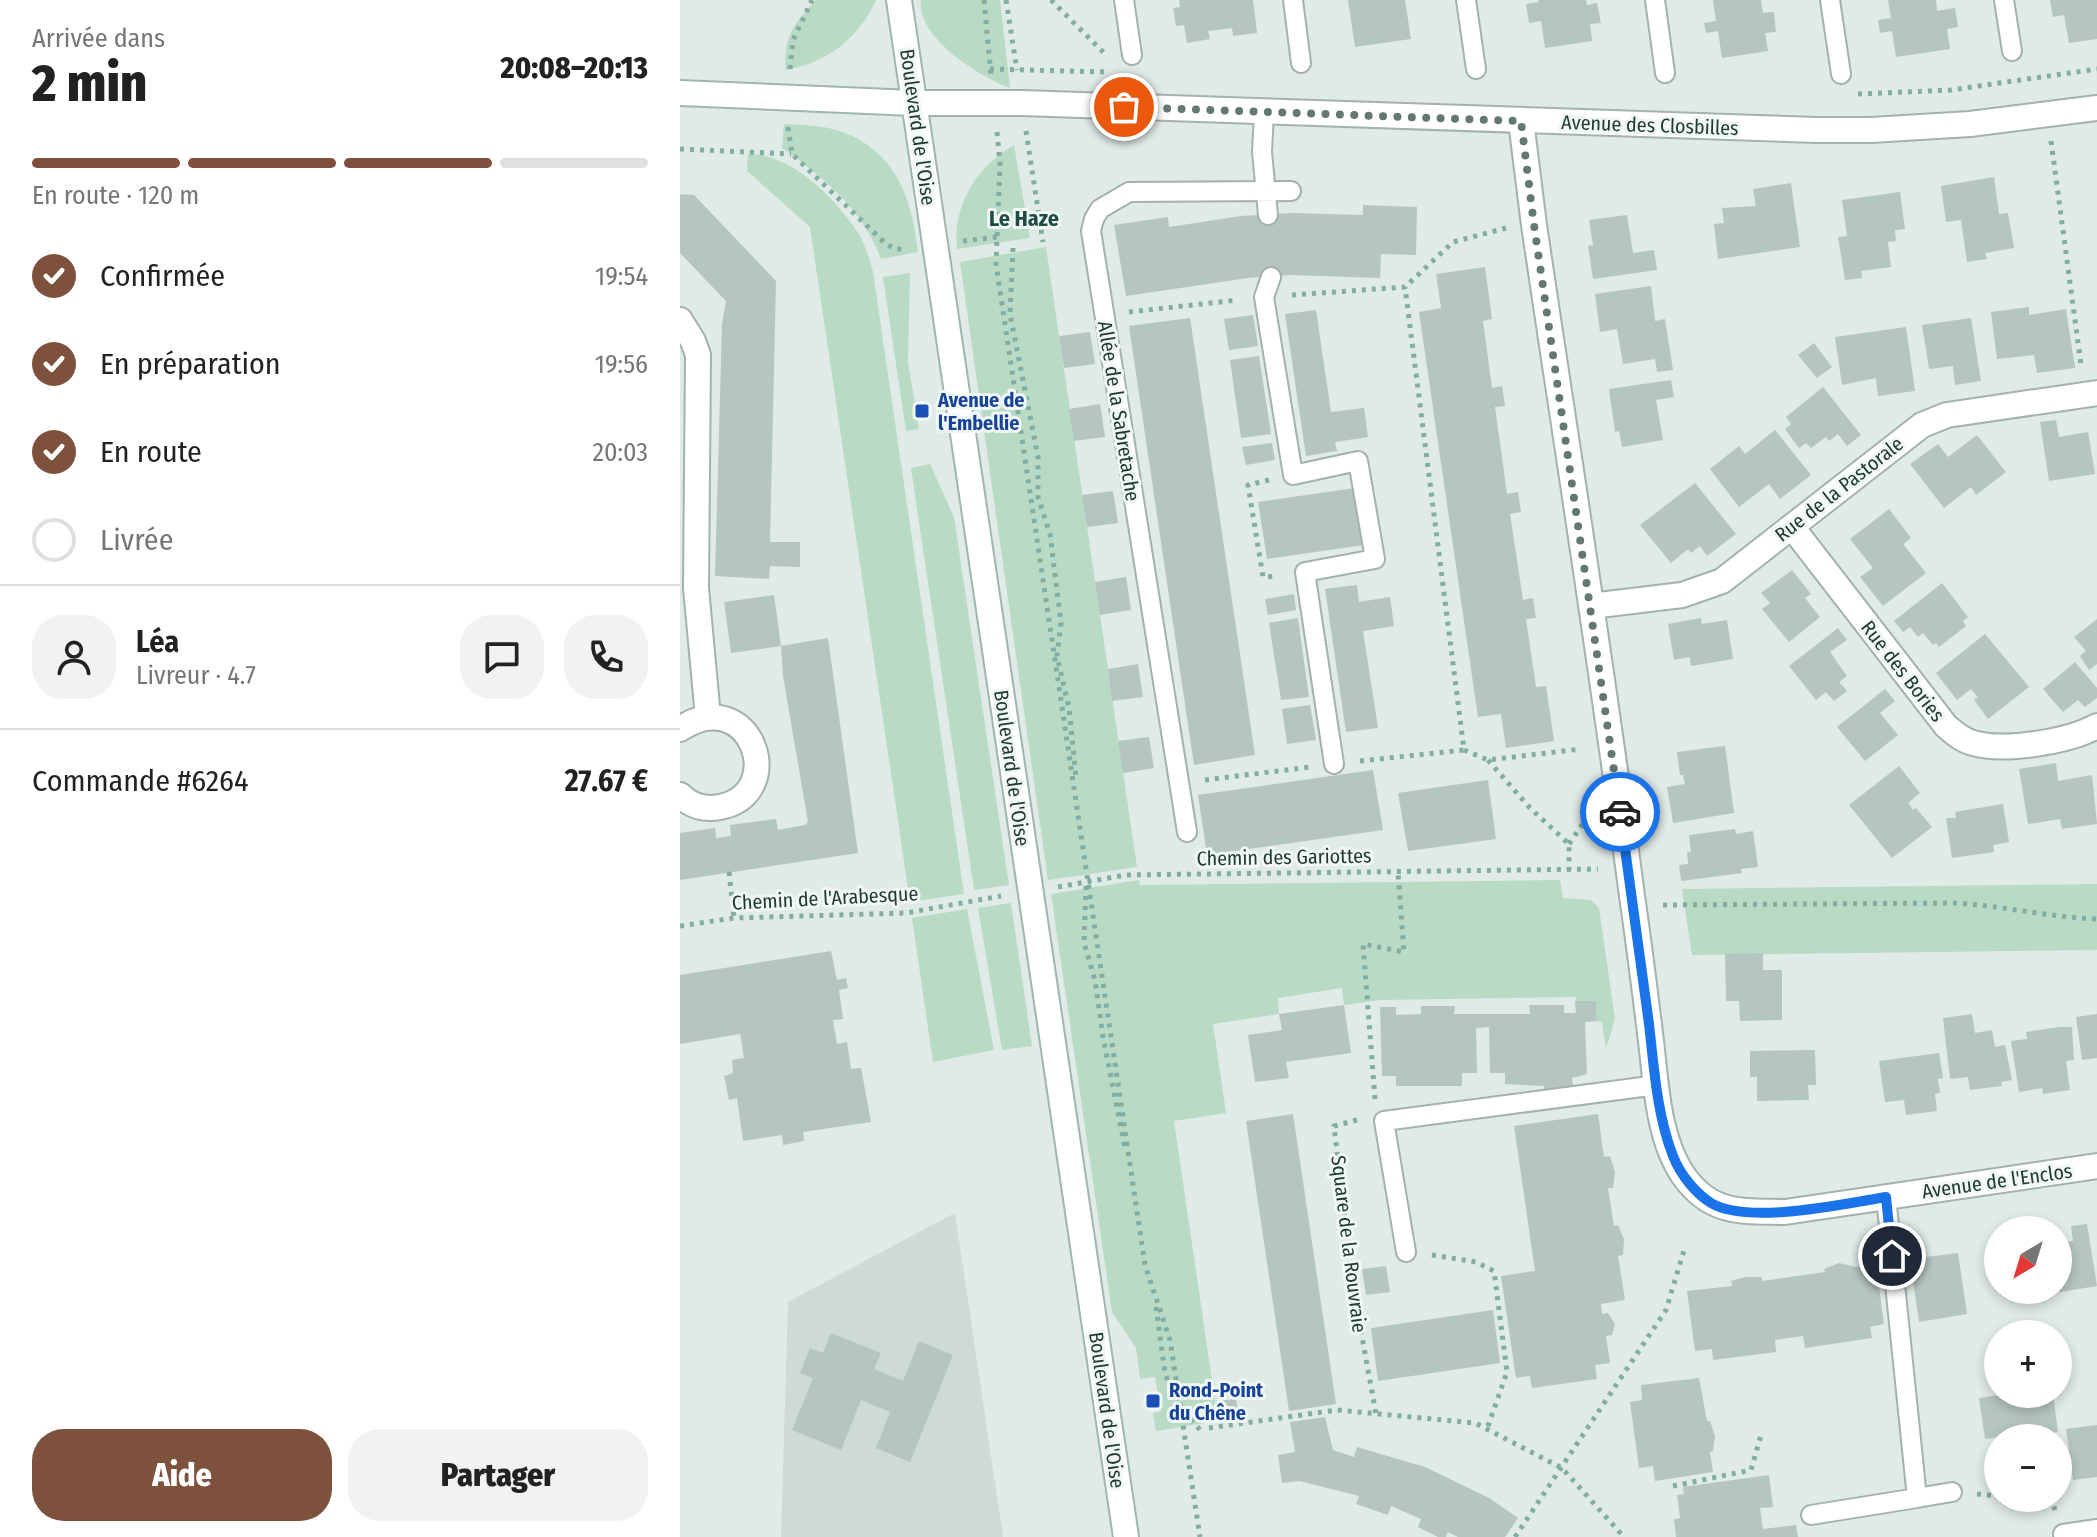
<!DOCTYPE html>
<html lang="fr">
<meta charset="utf-8">
<style>
body{margin:0;font-family:"Fira Sans Condensed",sans-serif;background:#f2f2f2;color:#222;height:100vh;display:flex;flex-direction:column;font-size:30px;white-space:nowrap}
*{box-sizing:border-box;margin:0}
p{font-size:26px;color:#767676}
.icon{flex:none;width:44px;height:44px;fill:none;stroke:currentColor;stroke-width:2;stroke-linecap:round;stroke-linejoin:round}
.map{position:relative;flex:1;overflow:hidden}
.panel{display:flex;flex-direction:column;background:#fff;width:680px}
.panel>*{flex:none}
.needle{width:52px;rotate:218deg}
.controls{position:absolute;left:1304px;top:1216px;display:grid;gap:16px}
.controls a{display:grid;place-items:center;width:88px;height:88px;border-radius:50%;background:#fff;box-shadow:0 4px 12px #0003;font-size:40px}
.pin{position:absolute;display:grid;place-items:center;width:68px;height:68px;color:#fff;margin:-34px;border:4px solid #fff;border-radius:50%;box-shadow:0 2px 8px #0007}
.courier{position:absolute;display:grid;place-items:center;width:80px;height:80px;margin:-40px;border:6px solid #1a73e8;border-radius:50%;background:#fff;color:#222;box-shadow:0 2px 10px #0007}
.summary em{font-style:normal;font-weight:800}
.summary div{display:flex;flex-direction:column-reverse}
.summary{display:flex;align-items:center;justify-content:space-between;height:136px;padding:0 32px}
h1{font-size:52px;font-weight:800;line-height:60px}
.bar{display:grid;grid-template-columns:repeat(4,1fr);gap:12px 8px;align-content:center;height:96px;padding:0 32px}
.bar i{height:10px;border-radius:6px;background:#e0e0e0}
.bar .selected{background:#7d513c}
.bar p{grid-column:span 4}
.line{display:flex;align-items:center;gap:20px;padding:0 32px;border-top:2px solid #e0e0e0}
.line div{flex:1}
.round{display:grid;place-items:center;flex:none;width:84px;height:84px;border-radius:32px;background:#f2f2f2}
ol{padding:0 32px;list-style:none}
li{display:flex;align-items:center;gap:24px;height:88px}
li p{margin-inline-start:auto}
li .icon{padding:8px;border-radius:50%;background:#7d513c;color:#fff;stroke-width:4}
li:last-child{color:#767676}
li i{width:44px;height:44px;border:4px solid #e0e0e0;border-radius:50%}
.action{display:flex;gap:16px;margin-top:auto;padding:16px 32px}
.action a{flex:1;height:92px;border-radius:32px;background:#7d513c;color:#fff;font-size:32px;font-weight:800;line-height:92px;text-align:center}
.action a+a{background:#f2f2f2;color:#222}
main{display:flex;flex:1;min-height:0}
.map>svg:first-child{display:block}
.built{fill:#cedad6}
.green{fill:#b9dbc5}
.building{fill:#b5c5c0}
.lines{fill:none;stroke-linecap:round;stroke-linejoin:round}
.lane-casing{stroke:#a3b2ae;stroke-width:22}
.street-casing{stroke:#a3b2ae;stroke-width:28}
.secondary-casing{stroke:#9fb6af;stroke-width:28}
.path{stroke:#81ada3;stroke-width:5;stroke-dasharray:4 6;stroke-linecap:butt}
.lane{stroke:#fff;stroke-width:18}
.street{stroke:#fff;stroke-width:24}
.secondary{stroke:#fff;stroke-width:24}
.done{stroke:#647873;stroke-width:8;stroke-dasharray:0 14.4}
.route{stroke:#1a73e8;stroke-width:10}
.transit-dot{fill:#1a4fb4;stroke:#f0f7f4;stroke-width:3}
.labels{text-anchor:middle;dominant-baseline:central;stroke-width:6;stroke-linejoin:round;paint-order:stroke}
.street-label{font-size:20px;fill:#213a35;stroke:#f0f7f4}
.transit-label{font-size:20px;font-weight:bold;fill:#164399;stroke:#f0f7f4;text-anchor:start}
.neighbourhood-label{font-size:22px;font-weight:bold;fill:#1e4b44;stroke:#f0f7f4}
</style>
<main>
<section class="panel">
<div class="summary"><div><h1>2 min</h1><p>Arrivée dans</p></div><em>20:08–20:13</em></div>
<div class="bar"><i class="selected"></i><i class="selected"></i><i class="selected"></i><i></i><p>En route · 120 m</p></div>
<ol>
<li><svg class="icon" aria-label="check" viewBox="0 0 24 24"><path d="M5 12l5 5 9-10"/></svg>Confirmée<p>19:54</p></li>
<li><svg class="icon" aria-label="check" viewBox="0 0 24 24"><path d="M5 12l5 5 9-10"/></svg>En préparation<p>19:56</p></li>
<li><svg class="icon" aria-label="check" viewBox="0 0 24 24"><path d="M5 12l5 5 9-10"/></svg>En route<p>20:03</p></li>
<li><i></i>Livrée</li>
</ol>
<div class="line" style="height:144px"><a class="round"><svg class="icon" aria-label="person" viewBox="0 0 24 24"><circle cx="12" cy="8" r="4"/><path d="M4 21q1-7 8-7t8 7"/></svg></a><div><b>Léa</b><p>Livreur · 4.7</p></div><a class="round"><svg class="icon" aria-label="chat" viewBox="0 0 24 24"><path d="M4 5h16v11H9l-5 4z"/></svg></a><a class="round"><svg class="icon" aria-label="phone" viewBox="0 0 24 24"><path d="M5 4h4l2 5-3 2q2 4 5 5l2-3 5 2v4C11 20 4 13 5 4z"/></svg></a></div>
<div class="line" style="height:104px"><div>Commande #6264</div><b>27.67 €</b></div>
<div class="action"><a>Aide</a><a>Partager</a></div>
</section>
<div class="map">
<svg width="1417" height="1537" viewBox="0 0 1417 1537">
<rect width="100%" height="100%" fill="#e0eae7"/>
<path class="built" d="M275 1213 323 1537H101L108 1302Z"/>
<path class="green" d="M136 0H196C179 38 147 63 106 70 103 36 114 24 136 0Z
M241 0H320L330 88C300 77 236 37 241 0Z
M104 124C123 125 142 125 159 131 216 150 232 198 238 252L201 259C183 209 144 178 102 148Z
M334 145 350 238 277 249C272 206 297 166 334 145Z
M68 154C112 154 153 196 177 231 185 244 189 257 193 272L284 894 230 902 130 227 67 171Z
M366 247 457 867 368 880 280 262Z
M230 273 228 362 239 429 226 431 203 277Z
M250 464 274 517 329 885 294 890 231 468Z
M459 880 460 885 880 880 883 898 911 900 919 908 935 1019 926 1049 922 1022 917 1021 916 1002 896 1001V997L700 1000 664 1005 662 988 598 998 599 1014 533 1024 546 1113 494 1121 538 1421 476 1431 473 1413 481 1411 475 1377 460 1379 456 1348 432 1312 371 894Z
M1417 884V950L1012 955 1002 889Z
M331 903 352 1046 322 1050 298 908Z
M287 909 314 1050 253 1062 232 918Z"/>
<path class="building" d="M499 0H573L577 33 553 36 552 28 528 31 530 39 507 43 504 25 496 26 493 8 500 7Z
M668 0H725L731 39 675 47Z
M858 0H906L907 5 917 3 921 23 910 24 912 41 865 48 861 21 849 23 846 4 859 2Z
M1033 0H1081L1083 13 1094 12 1096 32 1085 33 1088 51 1042 58 1038 31 1026 33 1024 23 1036 21Z
M1208 0H1256L1257 11 1275 8 1278 27 1267 29 1270 49 1216 57 1212 31 1200 33 1198 20 1211 18Z
M1370 0H1417V39L1389 43 1384 15 1373 17Z
M1314 177 1319 214 1328 213 1334 248 1305 253 1307 259 1287 262 1281 220 1266 222 1261 186Z
M1111 183 1120 247 1038 259 1034 224 1044 223 1042 208 1076 206 1073 189Z
M1220 192 1225 229 1215 230 1216 241 1208 242 1211 267 1181 271 1182 278 1165 280 1158 237 1167 236 1162 200Z
M0 194 14 195 96 281 90 542H120V567L90 566 89 579 35 576 42 324 46 301 0 253Z
M683 205 737 207 736 255 701 254 700 278 611 275 568 278 446 296 434 225 488 217 489 227 561 216 613 213 683 215Z
M947 215 953 253 974 250 977 270 913 279 908 246 913 245 909 220Z
M805 267 812 319 803 321 812 388 822 386 825 406 815 407 827 494 838 492 841 512 830 514 843 600 853 598 856 618 846 619 856 687 866 686 874 741 826 748 821 714 798 717 739 312 761 308 756 274Z
M971 286 975 321 985 319 993 370 977 372 975 359 943 364 937 329 920 332 915 294Z
M1349 307V315L1386 309 1395 368 1357 373 1354 355 1317 359 1311 312Z
M636 310 651 412 684 408 688 437 655 442 657 451 626 456 605 314Z
M573 315 578 346 549 350 544 319Z
M510 318 575 755 514 765 449 326Z
M1291 318 1301 381 1275 385 1273 366 1249 369 1242 325Z
M1226 327 1235 391 1198 396 1196 378 1162 385 1155 337Z
M410 332 415 364 384 368 379 336Z
M1134 343 1152 367 1137 378 1118 355Z
M579 356 591 434 561 438 550 360Z
M991 380 994 397 976 400 983 440 942 447 939 431 935 432 929 389Z
M1143 387 1181 435 1167 446 1158 434 1149 441 1146 437 1131 448 1126 443 1119 448 1105 429 1111 424 1106 417Z
M420 404 425 437 394 441 389 409Z
M1376 420 1379 437 1408 432 1415 474 1369 481 1360 422Z
M1095 430 1131 475 1100 499 1089 484 1059 507 1030 469 1059 446 1065 454Z
M1297 435 1326 472 1296 495 1291 487 1264 508 1230 464 1258 444 1268 457Z
M592 443 595 460 566 465 562 447Z
M1015 483 1056 534 1027 556 1020 546 1011 553 1008 549 991 563 960 525Z
M675 488 684 545 587 559 578 502Z
M433 491 438 523 407 527 402 495Z
M1209 509 1231 538 1223 544 1246 573 1203 606 1180 577 1193 568 1170 539Z
M1112 570 1131 594 1125 598 1140 617 1109 642 1082 609 1090 603 1081 593Z
M446 577 451 610 420 615 415 582Z
M1262 583 1288 617 1283 621 1286 626 1259 647 1256 643 1253 645 1243 633 1238 637 1230 627 1223 632 1214 621Z
M677 585 679 602 710 597 714 626 683 631 698 728 666 732 645 589Z
M614 594 616 610 588 615 585 599Z
M94 595 101 646 51 653 44 602Z
M618 618 629 697 601 700 589 623Z
M1021 618 1022 624 1047 620 1053 659 1011 666 1010 657 994 660 988 624Z
M1417 619V664L1409 670 1400 656 1406 651 1394 637Z
M1158 628 1167 640 1150 652 1167 676 1159 682 1167 691 1154 701 1146 692 1136 700 1109 666Z
M1305 634 1349 687 1308 719 1294 700 1298 697 1291 689 1277 700 1256 673Z
M148 638 178 853 0 880V833L35 828 36 838 51 836 50 825 96 819 98 830 125 825 128 822 103 676 101 646Z
M1395 662 1417 688V698L1405 707 1398 700 1383 712 1363 689Z
M458 664 463 697 432 701 428 669Z
M1205 689 1215 701 1200 713 1218 735 1185 761 1157 727Z
M630 705 636 740 607 744 602 709Z
M469 737 474 768 443 773 438 741Z
M1045 746 1054 813 993 823 987 787 1005 784 1003 775H1000L997 752Z
M1376 763 1378 781 1412 775 1417 824 1382 829 1380 819 1348 824 1339 769Z
M1219 766 1240 793 1228 803 1233 810 1236 808 1252 827 1212 858 1169 805Z
M693 770 703 830 527 855 518 795Z
M808 780 816 839 728 851 718 793Z
M1323 804 1329 842 1313 845 1314 852 1272 858 1266 818H1276L1275 812Z
M1055 829 1056 834 1073 831 1078 867 1061 869 1062 873 1001 881 999 865 1008 864 1007 852H1011L1009 835Z
M151 951 157 980 166 978 168 988 159 990 163 1019 153 1020 157 1044 167 1042 171 1069 181 1068 191 1122 123 1132 124 1141 103 1145 102 1135 63 1141 57 1098 49 1100 44 1076 53 1073 52 1060 64 1058 60 1034 0 1044V975Z
M1083 953V970H1102V1020L1060 1021 1059 1001H1046L1045 954Z
M895 1001H916L917 1021 905 1022 907 1074 892 1078 893 1086 864 1090V1086L825 1084V1073H810L809 1027 796 1028 797 1073H782V1086H716V1076H702L700 1007H716V1015L741 1014V1006H775L774 1014H850L849 1005H884V1013H896Z
M664 1005 671 1053 606 1062 609 1078 575 1082 568 1035 602 1030 599 1014Z
M1292 1014 1295 1033 1312 1030 1315 1047 1325 1045 1332 1080 1321 1082 1322 1086 1290 1090 1288 1077 1270 1079 1263 1018Z
M1417 1014V1058L1402 1060 1396 1017Z
M1380 1027H1392L1394 1060 1386 1061 1390 1090 1363 1094 1362 1088 1339 1092 1331 1041 1347 1039 1346 1032Z
M1135 1050 1136 1085H1128L1129 1100 1077 1101V1077H1070V1051Z
M1259 1053 1263 1078 1258 1079 1260 1093 1255 1094 1257 1111 1226 1115 1224 1100 1205 1102 1199 1061Z
M613 1114 656 1404 609 1411 566 1121Z
M918 1114 924 1157 930 1156 935 1172 933 1188H928L934 1226 938 1225 944 1239 943 1255 938 1256 945 1300 921 1304 922 1314 928 1313 935 1324 932 1335 926 1336 930 1363 915 1365 917 1379 852 1388 850 1376 836 1378 821 1276 855 1271 834 1126Z
M1407 1224 1417 1286 1367 1294 1366 1290H1378V1243L1393 1241 1391 1226Z
M1278 1253 1287 1314 1239 1322 1230 1259Z
M1159 1263 1176 1267 1196 1265 1204 1324 1190 1327 1192 1338 1125 1348 1123 1336 1095 1340 1096 1352 1033 1360 1032 1349 1015 1351 1007 1291 1052 1286 1051 1281 1065 1277H1082V1281L1145 1272 1144 1269Z
M706 1266 710 1292 686 1295 682 1269Z
M813 1310 820 1363 698 1381 691 1328Z
M151 1333 201 1353 194 1369 223 1381 239 1341 273 1355 230 1462 196 1448 210 1412 181 1400 161 1450 112 1430 133 1378 120 1373 130 1348 143 1353Z
M1019 1378 1027 1421H1030L1035 1436 1033 1451 1030 1452 1033 1472 975 1481 973 1466 959 1468 950 1402 962 1400 961 1385Z
M1328 1394H1373L1378 1432 1364 1434 1365 1438H1331V1435L1305 1439 1299 1398Z
M556 1399 559 1419 538 1421 536 1401Z
M645 1417 653 1450 674 1457 677 1447 745 1467 809 1498 838 1518 825 1537H778L768 1532 766 1537H758L738 1527 741 1519 711 1506 708 1515 676 1504 679 1496 619 1481 602 1483 598 1455 615 1452 610 1422Z
M1417 1425V1477L1393 1480 1386 1429Z
M1089 1475 1093 1507 1080 1508 1083 1529 1116 1525 1118 1537H996L994 1519 1000 1518 997 1495 1004 1494 1003 1487Z"/>
<g class="lines">
<g class="lane-casing">
<path id="lane" d="M444 0 452 55
M613 0 621 63
M786 0 796 69
M975 0 985 73
M1150 0 1161 74
M1324 0 1332 51
M584 112 582 152 588 215
M591 277 584 297 613 475 678 461 695 559 625 572 654 764
M507 832 411 231 414 219 420 209 449 192 611 191
M726 1252 704 1121 977 1085
M1237 1498 1272 1492
M1131 1515 1237 1498 1206 1197
M1383 1534 1417 1529"/>
</g>
<g class="street-casing">
<path id="street" d="M234 103H342L1137 130H1191L1290 124 1417 108
M841 121 854 225C887 448 923 672 952 896 959 944 965 992 971 1041 976 1084 978 1138 1003 1175 1031 1215 1061 1211 1105 1212L1417 1166
M0 320 13 341 18 355 16 588 28 717
M1112 527 1266 726C1274 733 1282 740 1293 743 1324 752 1388 742 1417 726
M911 606 1002 595 1042 581 1242 425 1267 415 1417 393
M0 729C70 682 110 793 40 807 25 810 11 806 0 795"/>
</g>
<g class="secondary-casing">
<path id="secondary" d="M219 0 446 1537
M0 93 234 103"/>
</g>
<path class="path" d="M304 0 311 75
M326 0 337 70
M371 0 424 53
M110 69 113 40 132 0
M310 69 425 72
M1178 94 1271 90 1417 69
M108 127 112 154 205 243 215 249H225
M346 131 363 242
M317 132 320 163 316 264 465 1265 490 1340 520 1537
M1371 141 1401 365
M0 149 111 154
M283 241 317 237
M333 248 330 314 358 457V497L370 534 381 623 377 656 389 708 396 777
M612 295 725 287 773 242 826 228
M449 312 558 300
M589 480 568 485 583 577 598 576
M784 750 808 760 901 749
M808 760 850 808 889 844V870
M680 761 784 750 725 287
M525 780 630 767
M889 844 910 813
M49 872 54 918
M406 886 404 943 415 980 423 1037 445 1148
M378 887 445 875 918 869
M983 905 1275 903C1323 906 1369 917 1417 919
M0 926 54 918 226 913 321 896
M695 1099 683 944 724 952 718 872
M677 1120 654 1126 673 1287 696 1414
M752 1255 796 1262 814 1271 827 1372 807 1429
M476 1307 485 1373 494 1397 520 1430
M529 1428 657 1410 795 1423 882 1468 944 1537
M993 1486 1071 1470 1081 1435
M1297 1494 1318 1496
M1338 1498 1372 1501 1375 1510
M835 1537 986 1310 1005 1247"/>
<use href="#lane" class="lane"/>
<use href="#street" class="street"/>
<use href="#secondary" class="secondary"/>
</g>
<g class="lines">
<path class="done" d="M444 107 841 121 854 225 940 812"/>
<path class="route" d="M940 812C950 883 959 953 969 1024 974 1068 977 1115 993 1156 1000 1174 1015 1193 1031 1203 1068 1225 1163 1204 1206 1197L1212 1256"/>
</g>
<g class="transit-dot">
<rect x="234" y="403" width="16" height="16" rx="4"/>
<rect x="465" y="1393" width="16" height="16" rx="4"/>
</g>
<g class="labels">
<g class="street-label">
<text transform="translate(970 125) rotate(2)">Avenue des Closbilles</text>
<text transform="translate(238 127) rotate(82)">Boulevard de l'Oise</text>
<text transform="translate(439 411) rotate(81)">Allée de la Sabretache</text>
<text transform="translate(1159 489) rotate(-38)">Rue de la Pastorale</text>
<text transform="translate(1223 671) rotate(52)">Rue des Bories</text>
<text transform="translate(332 768) rotate(82)">Boulevard de l'Oise</text>
<text transform="translate(604 857) rotate(-1)">Chemin des Gariottes</text>
<text transform="translate(145 898) rotate(-3)">Chemin de l'Arabesque</text>
<text transform="translate(1317 1181) rotate(-8)">Avenue de l'Enclos</text>
<text transform="translate(669 1244) rotate(83)">Square de la Rouvraie</text>
<text transform="translate(427 1410) rotate(82)">Boulevard de l'Oise</text>
</g>
<g class="transit-label">
<text x="258" y="400">Avenue de<tspan x="258" dy="23">l'Embellie</tspan></text>
<text x="489" y="1390">Rond-Point<tspan x="489" dy="23">du Chêne</tspan></text>
</g>
<g class="neighbourhood-label">
<text x="344" y="218">Le Haze</text>
</g>
</g>
</svg>
<div class="controls">
<a><svg class="needle" viewBox="-14 -14 28 28"><path d="M0-13l5 13h-10z" fill="#e53935"/><path d="M0 13l5-13h-10z" fill="#767676"/></svg></a>
<a>+</a>
<a>−</a>
</div>
<div class="pin" style="left:444px;top:107px;background:#ea580c"><svg class="icon" aria-label="bag" viewBox="0 0 24 24"><path d="M5 8h14l-1 12H6zM9 8a3 3 0 0 1 6 0"/></svg></div>
<div class="pin" style="left:1212px;top:1256px;background:#1f2937"><svg class="icon" aria-label="home" viewBox="0 0 24 24"><path d="M3 11l9-7 9 7M6 9v11h12V9"/></svg></div>
<div class="courier" style="left:940px;top:812px"><svg class="icon" aria-label="car" viewBox="0 0 24 24"><path d="M5 17H2v-5l4-1 3-4h7l3 4 3 1v5h-3M9 17h6M6 11h13"/><circle cx="7" cy="17" r="2"/><circle cx="17" cy="17" r="2"/></svg></div>
</div>
</main>
